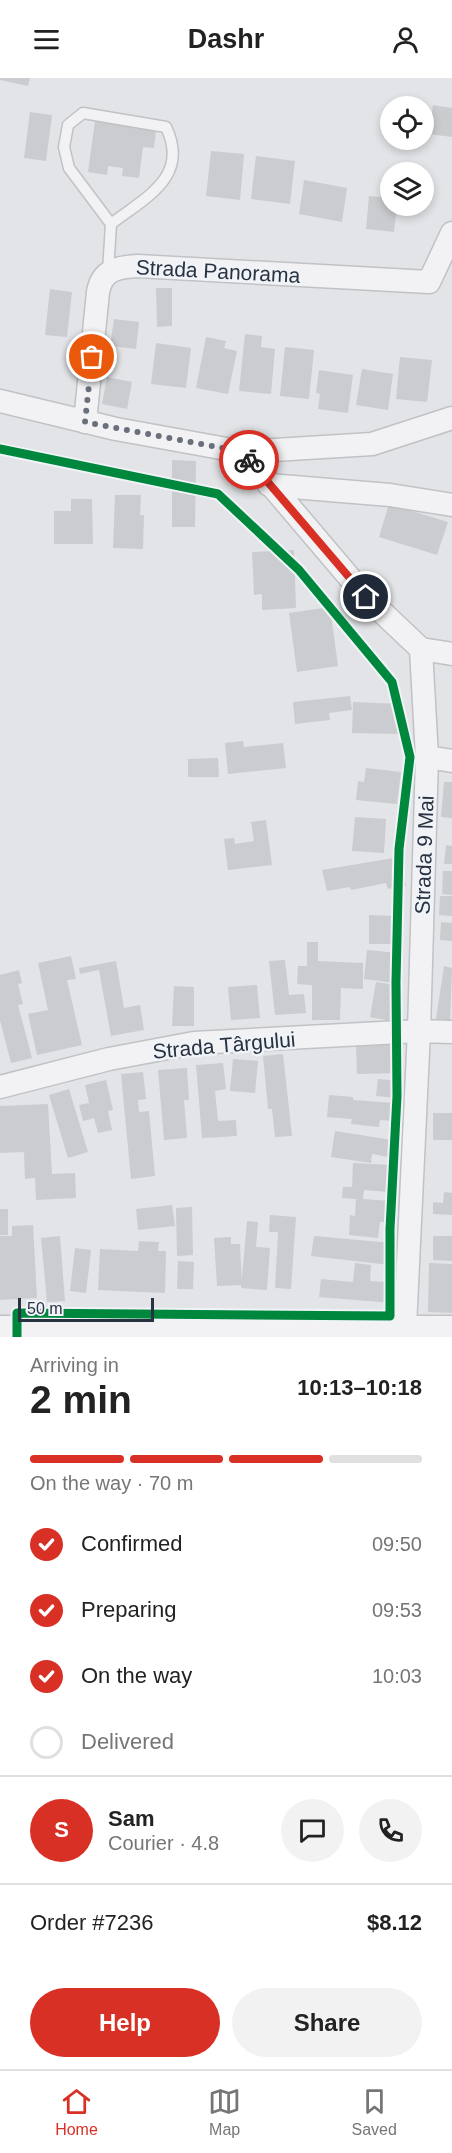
<!DOCTYPE html>
<meta charset="utf-8">
<style>
body{margin:0;font-family:Helvetica,sans-serif;background:#f2f2f2;color:#222;height:100vh;display:flex;flex-direction:column;font-size:22px;white-space:nowrap}
*{box-sizing:border-box;margin:0}
p{font-size:20px;color:#767676}
.icon{flex:none;width:33px;height:33px;fill:none;stroke:currentColor;stroke-width:2;stroke-linecap:round;stroke-linejoin:round}
.map{position:relative;height:1259px;overflow:hidden}
.details{display:flex;flex-direction:column;background:#fff;flex:1}
.details>*{flex:none}
.controls{position:absolute;left:380px;top:18px;display:grid;gap:12px}
.controls a{display:grid;place-items:center;width:54px;height:54px;border-radius:50%;background:#fff;box-shadow:0 3px 9px #0003;font-size:30px}
.scale{position:absolute;left:18px;bottom:15px;width:136px;box-sizing:border-box;padding-left:6px;border:3px solid #293241;border-top:0;font-size:16px;line-height:21px;white-space:nowrap;color:#293241;-webkit-text-stroke:4px #f0f3f7;paint-order:stroke}
.pin{position:absolute;display:grid;place-items:center;width:51px;height:51px;color:#fff;margin:-26px;border:3px solid #fff;border-radius:50%;box-shadow:0 2px 6px #0007}
.courier{position:absolute;display:grid;place-items:center;width:60px;height:60px;margin:-30px;border:4px solid #d93025;border-radius:50%;background:#fff;color:#222;box-shadow:0 2px 8px #0007}
.headline em{font-style:normal;font-weight:800}
.headline div{display:flex;flex-direction:column-reverse}
.headline{display:flex;align-items:center;justify-content:space-between;height:102px;padding:0 30px}
h1{font-size:39px;font-weight:800;line-height:45px}
.bar{display:grid;grid-template-columns:repeat(4,1fr);gap:9px 6px;align-content:center;height:72px;padding:0 30px}
.bar i{height:8px;border-radius:4px;background:#e0e0e0}
.bar .selected{background:#d93025}
.bar p{grid-column:span 4}
.line{display:flex;align-items:center;gap:15px;padding:0 30px;border-top:2px solid #e0e0e0}
.line div{flex:1}
.round{display:grid;place-items:center;flex:none;width:63px;height:63px;border-radius:32px;background:#f2f2f2}
ol{padding:0 30px;list-style:none}
li{display:flex;align-items:center;gap:18px;height:66px}
li p{margin-inline-start:auto}
li .icon{padding:6px;border-radius:50%;background:#d93025;color:#fff;stroke-width:4}
li:last-child{color:#767676}
li i{width:33px;height:33px;border:3px solid #e0e0e0;border-radius:50%}
.primary-button{display:flex;gap:12px;margin-top:auto;padding:12px 30px}
.primary-button a{flex:1;height:69px;border-radius:36px;background:#d93025;color:#fff;font-size:24px;font-weight:800;line-height:69px;text-align:center}
.primary-button a+a{background:#f2f2f2;color:#222}
header{display:flex;justify-content:space-between;align-items:center;height:78px;padding:0 30px;background:#fff;font-size:27px;font-weight:800}
.tab-bar{display:flex;justify-content:space-around;align-items:center;height:84px;border-top:2px solid #e0e0e0;background:#fff;font-size:16px;color:#767676}
.tab-bar a{display:grid;justify-items:center;gap:3px}
.tab-bar .selected{color:#d93025}
.map>svg:first-child{display:block}
.building{fill:#cbcccf}
.lines{fill:none;stroke-linecap:round;stroke-linejoin:round}
.lane-casing{stroke:#c0c2c5;stroke-width:13}
.street-casing{stroke:#c0c2c5;stroke-width:25}
.lane{stroke:#f2f2f4;stroke-width:10}
.street{stroke:#f2f2f4;stroke-width:22}
.cycleway-casing{stroke:#f0f3f7;stroke-width:13}
.cycleway{stroke:#00873e;stroke-width:9}
.done{stroke:#6a707b;stroke-width:6;stroke-dasharray:0 10.8}
.route{stroke:#d93025;stroke-width:8}
.labels{text-anchor:middle;dominant-baseline:central;stroke-width:5;stroke-linejoin:round;paint-order:stroke}
.street-label{font-size:21px;fill:#293241;stroke:#f0f3f7}
</style>
<header><svg class="icon" aria-label="menu" viewBox="0 0 24 24"><path d="M4 6h16M4 12h16M4 18h16"/></svg>Dashr<svg class="icon" aria-label="person" viewBox="0 0 24 24"><circle cx="12" cy="8" r="4"/><path d="M4 21q1-7 8-7t8 7"/></svg></header>
<div class="map">
<svg width="452" height="1259" viewBox="0 0 452 1259">
<rect width="100%" height="100%" fill="#e2e4e7"/>
<path class="building" d="M0 0H30L28 8 0 2Z
M433 27 452 30V59L429 56Z
M30 34 52 37 46 83 24 80Z
M95 43 156 51 154 70 143 69 139 100 122 98 123 90 108 88 107 97 88 94Z
M211 73 244 76 240 122 206 118Z
M256 78 295 83 290 126 251 121Z
M304 102 347 110 342 144 299 136Z
M369 118 390 120V128H397L394 154 366 151Z
M156 210H172V248L157 249Z
M50 211 72 214 67 259 45 257Z
M114 241 139 244 136 271 110 268Z
M245 256 262 258 261 269 275 271 271 316 239 313Z
M206 259 226 263 224 270 237 273 228 316 196 310Z
M156 265 191 270 186 310 151 306Z
M285 269 314 272 309 321 280 318Z
M400 279 432 282 427 324 396 321Z
M362 291 393 296 388 332 356 327Z
M319 292 353 297 348 335 318 331 320 316 316 315Z
M107 299 132 304 127 331 102 326Z
M172 382 196 383 195 449H172Z
M115 417H141L140 437H144L143 471 113 470Z
M71 421H92L93 466H54V433H71Z
M389 426 448 444 437 477 379 459Z
M294 472 296 530 262 532V516L254 517 252 474Z
M330 529 338 588 297 594 289 535Z
M350 618 352 632 329 635 330 642 295 646 293 624Z
M353 624 401 626 400 656 352 655Z
M243 663 244 669 283 665 286 690 228 696 225 665Z
M218 680 219 699H188V681Z
M366 690 401 694 397 726 356 722 358 703 364 704Z
M444 704H452V740L441 739Z
M355 739 386 741 384 775 352 773Z
M266 742 272 787 228 792 224 761 234 760 235 766 254 763 251 744Z
M446 767 452 768V786H444Z
M400 779 406 808 388 811 386 805 351 812 350 809 327 813 322 792Z
M443 793H452V817L442 816Z
M440 818H452V838L439 837Z
M369 837 397 838V866H369Z
M441 844 452 845V863L440 862Z
M307 864H318V883L363 885V911L341 910 340 942H312V907L297 906 298 888H307Z
M367 872 398 875 395 905 364 901Z
M71 878 76 901 67 902 82 967 37 977 28 936 48 932 38 885Z
M285 882 289 917 304 916 306 935 275 937 269 883Z
M116 883 124 930 140 927 144 952 111 958 99 892 80 896 79 890Z
M444 888 452 890 450 943 436 941Z
M19 892 22 905 18 906 23 926 18 927 32 980 11 985 0 942V897Z
M376 904 402 908 397 944 370 939Z
M257 907 260 940 231 942 228 909Z
M174 908 194 909V948H172Z
M402 965V995L357 996 356 966Z
M283 976 292 1058 275 1059 272 1031H268L263 978Z
M233 981 258 983 255 1015 230 1013Z
M223 985 226 1011 215 1013 218 1043 236 1042 237 1058 202 1060 196 987Z
M187 990 189 1022H184L187 1060 164 1062 158 992Z
M143 994 146 1021 138 1022 139 1034 149 1033 155 1098 131 1101 121 996Z
M378 1001 399 1003 398 1020 376 1018Z
M106 1002 113 1032 108 1033 112 1052 98 1055 94 1040 83 1043 79 1027 89 1025 85 1007Z
M69 1011 88 1074 68 1080 49 1017Z
M329 1017 353 1019V1022L393 1025 392 1043 380 1042 379 1049 351 1046 352 1041 327 1039Z
M48 1026 52 1096 75 1095 76 1120 36 1122 35 1100 25 1101 24 1074 0 1075V1028Z
M433 1035H452V1062H433Z
M335 1053 392 1062 389 1079 372 1076 371 1085 331 1079Z
M353 1085 390 1087 389 1114 364 1112 363 1121 390 1123 388 1144H380L378 1160 349 1157 350 1137 355 1138 356 1121 342 1120 343 1109H352Z
M444 1114 452 1115V1137L433 1136V1124L443 1125Z
M172 1127 175 1148 138 1152 136 1131Z
M192 1129 193 1177 177 1178 176 1130Z
M0 1131H8V1157H0Z
M270 1137 296 1139 291 1211 275 1210 278 1154H269Z
M247 1143 258 1144 256 1169 270 1170 267 1212 241 1210Z
M33 1147 37 1220 0 1222V1158H12V1148Z
M60 1158 65 1223 47 1224 41 1160Z
M314 1158 392 1165 390 1187 311 1178Z
M433 1158H452V1183L433 1182Z
M231 1159V1166H240L242 1207 217 1208 214 1160Z
M139 1163 159 1164 158 1173H166L165 1215 98 1212 100 1171 138 1173Z
M75 1170 91 1172 86 1215 70 1213Z
M178 1183 194 1184 193 1211H177Z
M355 1185 371 1187 370 1203 395 1205 393 1225 319 1219 321 1201 353 1204Z
M429 1185 452 1186V1235L428 1234Z"/>
<g class="lines">
<g class="lane-casing">
<path id="lane" d="M108 194 111 146C146 119 190 99 166 49L83 35 68 47 64 69 69 90 111 146"/>
</g>
<g class="street-casing">
<path id="street" d="M0 323 116 351 243 374 372 366 452 340
M85 344 98 214C102 192 117 189 138 188L429 204 452 155
M243 374 366 519 421 571 427 679 419 953 405 1249
M269 407 390 417 452 427
M421 571 452 576
M427 679 452 683
M0 1009 109 981 194 965 419 953 452 954
M0 1249H452"/>
</g>
<use href="#lane" class="lane"/>
<use href="#street" class="street"/>
<g class="cycleway-casing">
<path id="cycleway" d="M0 371 218 416 299 492 392 604 410 679 399 771 396 904 397 1018 390 1151V1238L17 1235V1259"/>
</g>
<use href="#cycleway" class="cycleway"/>
</g>
<g class="lines">
<path class="done" d="M92 279 85 344 243 374 249 382"/>
<path class="route" d="M249 382 366 519"/>
</g>
<g class="labels">
<g class="street-label">
<text transform="translate(218 193) rotate(3)">Strada Panorama</text>
<text transform="translate(424 777) rotate(-88)">Strada 9 Mai</text>
<text transform="translate(224 967) rotate(-5)">Strada Târgului</text>
</g>
</g>
</svg>
<div class="controls">
<a><svg class="icon" aria-label="locate" viewBox="0 0 24 24"><circle cx="12" cy="12" r="6"/><path d="M12 2v4M12 18v4M2 12h4M18 12h4"/></svg></a>
<a><svg class="icon" aria-label="layers" viewBox="0 0 24 24"><path d="M12 4l9 5-9 5-9-5zM3 14l9 5 9-5"/></svg></a>
</div>
<div class="scale">50 m</div>
<div class="pin" style="left:92px;top:279px;background:#ea580c"><svg class="icon" aria-label="bag" viewBox="0 0 24 24"><path d="M5 8h14l-1 12H6zM9 8a3 3 0 0 1 6 0"/></svg></div>
<div class="pin" style="left:366px;top:519px;background:#1f2937"><svg class="icon" aria-label="home" viewBox="0 0 24 24"><path d="M3 11l9-7 9 7M6 9v11h12V9"/></svg></div>
<div class="courier" style="left:249px;top:382px"><svg class="icon" aria-label="bike" viewBox="0 0 24 24"><circle cx="6" cy="16" r="4"/><circle cx="18" cy="16" r="4"/><path d="M6 16l4-8h5l3 8M10 8l3 8H6M13 5h3"/></svg></div>
</div>
<section class="details">
<div class="headline"><div><h1>2 min</h1><p>Arriving in</p></div><em>10:13–10:18</em></div>
<div class="bar"><i class="selected"></i><i class="selected"></i><i class="selected"></i><i></i><p>On the way · 70 m</p></div>
<ol>
<li><svg class="icon" aria-label="check" viewBox="0 0 24 24"><path d="M5 12l5 5 9-10"/></svg>Confirmed<p>09:50</p></li>
<li><svg class="icon" aria-label="check" viewBox="0 0 24 24"><path d="M5 12l5 5 9-10"/></svg>Preparing<p>09:53</p></li>
<li><svg class="icon" aria-label="check" viewBox="0 0 24 24"><path d="M5 12l5 5 9-10"/></svg>On the way<p>10:03</p></li>
<li><i></i>Delivered</li>
</ol>
<div class="line" style="height:108px"><b class="round" style="background:#d93025;color:#fff">S</b><div><b>Sam</b><p>Courier · 4.8</p></div><a class="round"><svg class="icon" aria-label="chat" viewBox="0 0 24 24"><path d="M4 5h16v11H9l-5 4z"/></svg></a><a class="round"><svg class="icon" aria-label="phone" viewBox="0 0 24 24"><path d="M5 4h4l2 5-3 2q2 4 5 5l2-3 5 2v4C11 20 4 13 5 4z"/></svg></a></div>
<div class="line" style="height:78px"><div>Order #7236</div><b>$8.12</b></div>
<div class="primary-button"><a>Help</a><a>Share</a></div>
</section>
<nav class="tab-bar">
<a class="selected"><svg class="icon" aria-label="home" viewBox="0 0 24 24"><path d="M3 11l9-7 9 7M6 9v11h12V9"/></svg>Home</a>
<a><svg class="icon" aria-label="map" viewBox="0 0 24 24"><path d="M3 6l6-2 6 2 6-2v14l-6 2-6-2-6 2zM9 4v14M15 6v14"/></svg>Map</a>
<a><svg class="icon" aria-label="saved" viewBox="0 0 24 24"><path d="M7 4h10v16l-5-4-5 4z"/></svg>Saved</a>
</nav>
